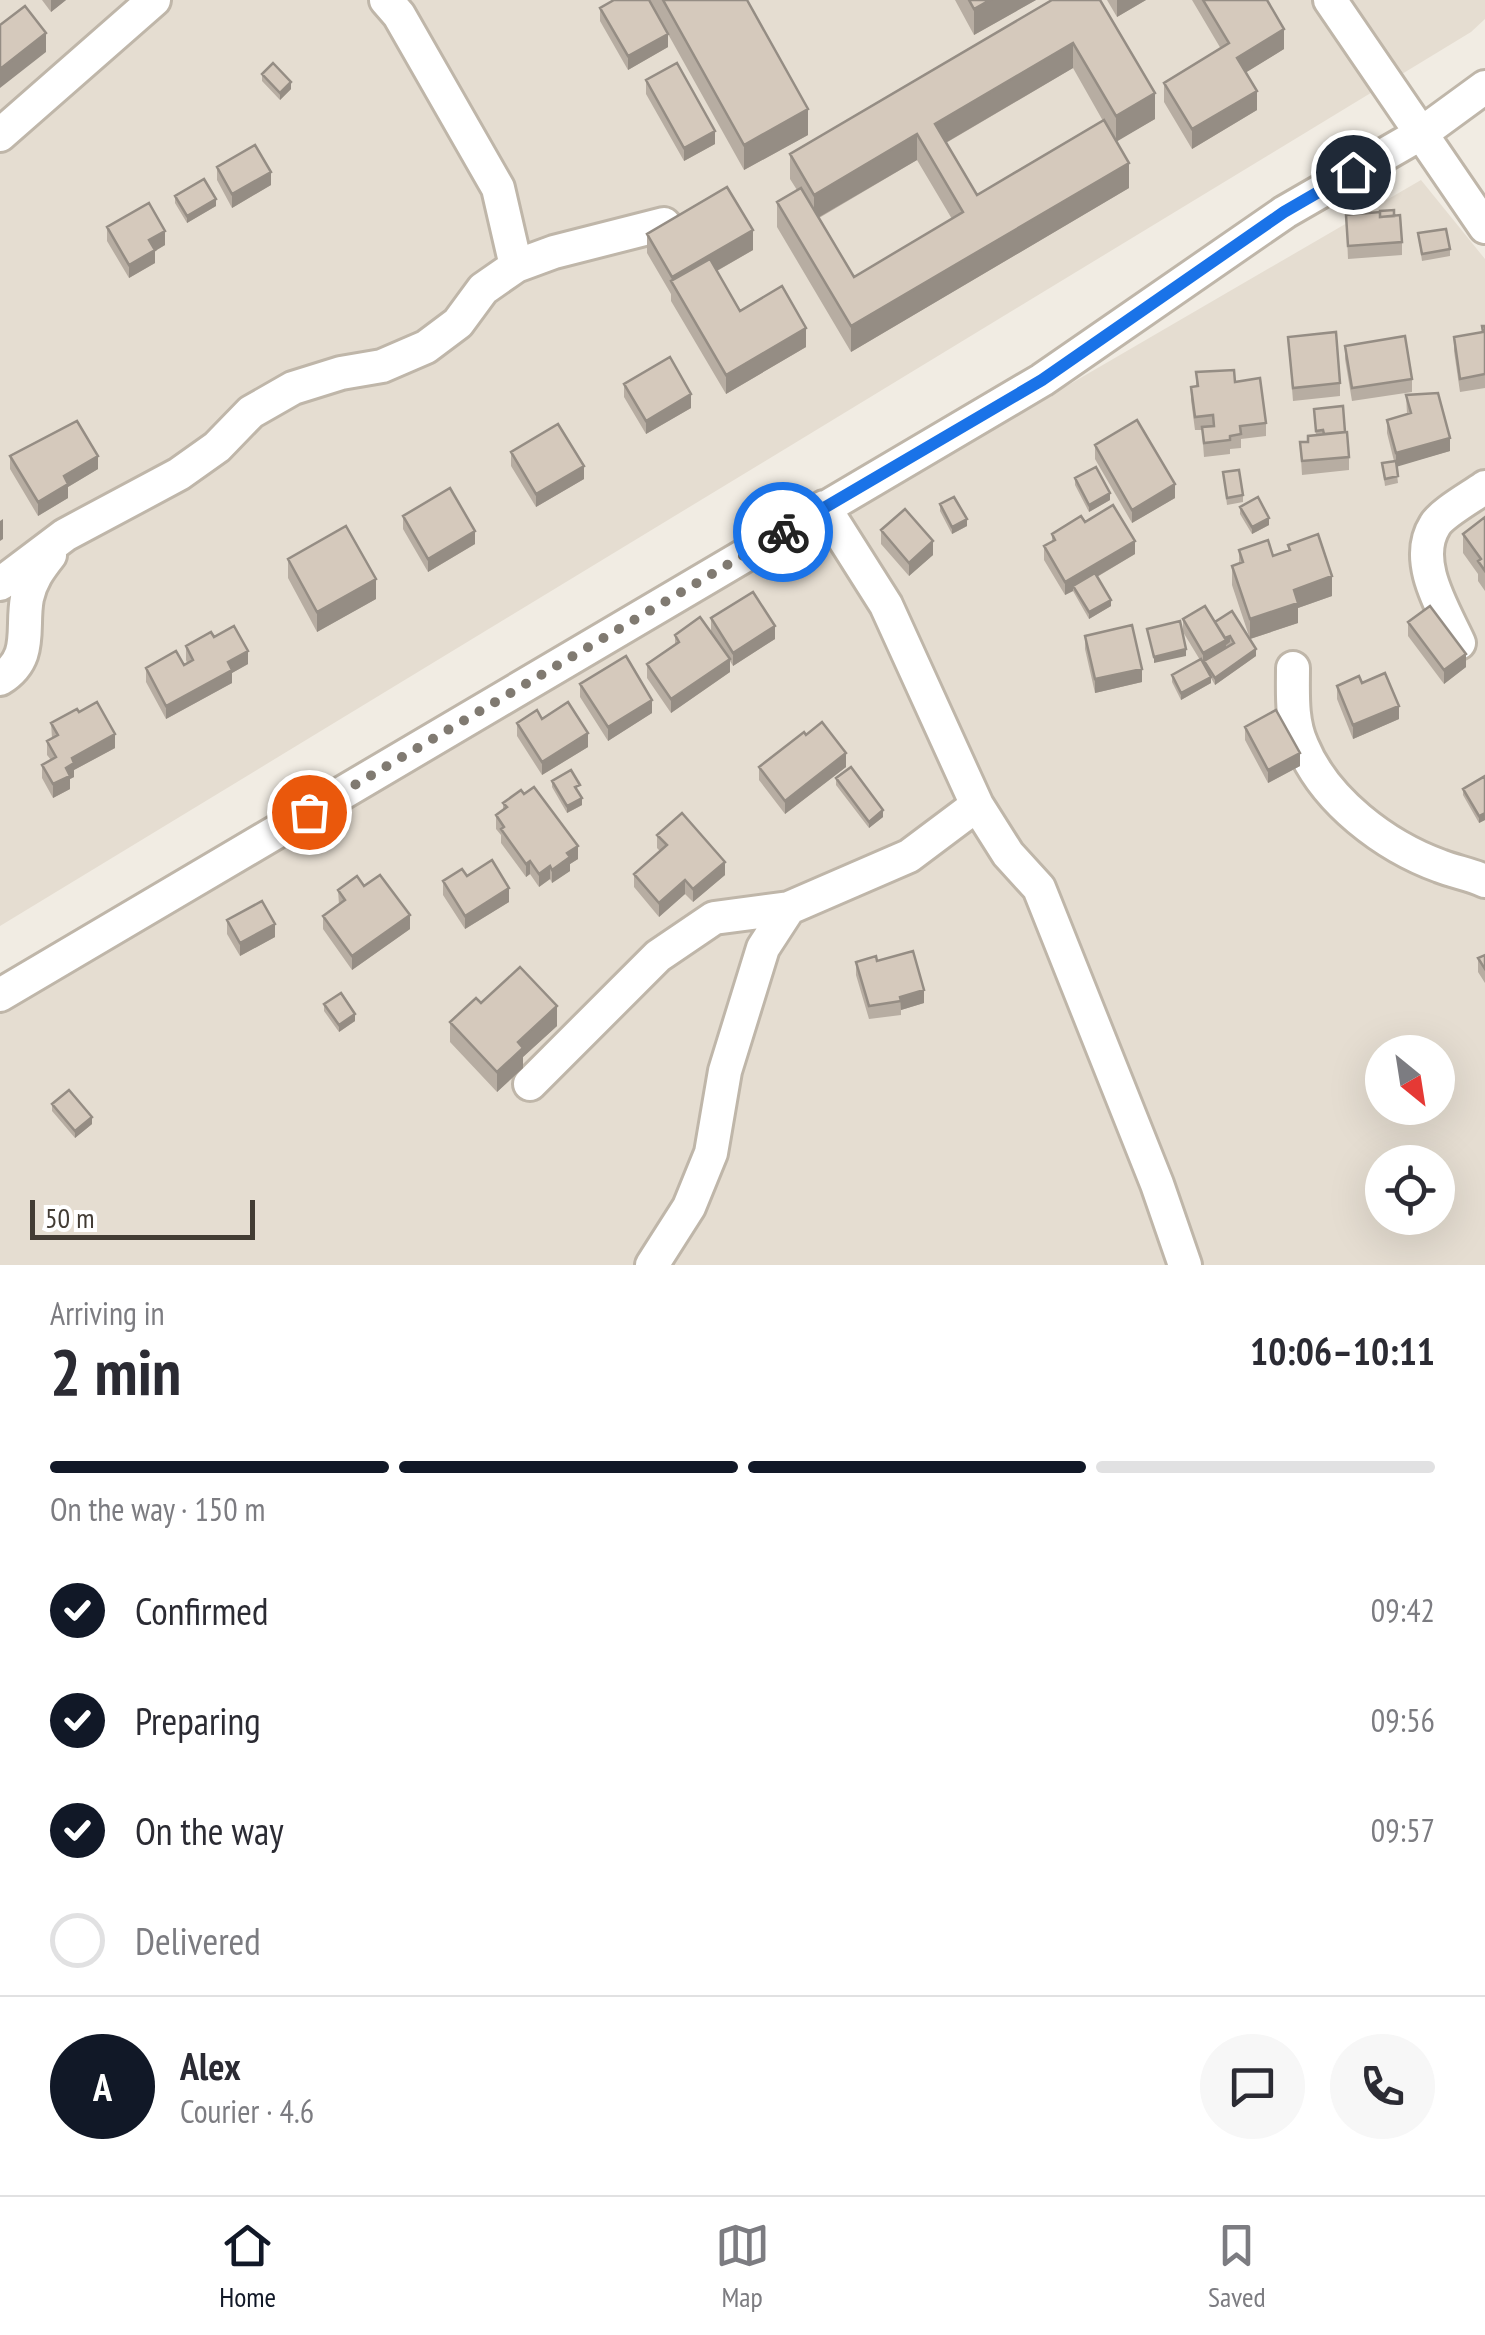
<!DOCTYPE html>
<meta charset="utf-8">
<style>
body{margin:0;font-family:"PT Sans Narrow",sans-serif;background:#f7f7f7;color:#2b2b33;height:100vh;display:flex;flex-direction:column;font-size:38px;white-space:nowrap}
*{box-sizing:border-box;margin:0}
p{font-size:32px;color:#7c7c81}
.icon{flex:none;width:55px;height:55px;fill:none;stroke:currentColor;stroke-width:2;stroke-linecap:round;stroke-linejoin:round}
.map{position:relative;height:1265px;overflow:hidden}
.side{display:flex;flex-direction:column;background:#fff;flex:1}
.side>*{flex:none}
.needle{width:65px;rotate:150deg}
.controls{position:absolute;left:1365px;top:1035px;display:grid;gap:20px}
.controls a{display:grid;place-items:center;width:90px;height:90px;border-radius:50%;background:#fff;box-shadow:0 10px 40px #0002;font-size:50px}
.scale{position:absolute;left:30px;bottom:25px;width:225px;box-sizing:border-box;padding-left:10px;border:5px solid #433c34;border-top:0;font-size:28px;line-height:35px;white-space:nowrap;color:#433c34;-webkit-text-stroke:8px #fff;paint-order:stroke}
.pin{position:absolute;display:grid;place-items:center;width:85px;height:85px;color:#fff;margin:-42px;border:5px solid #fff;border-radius:50%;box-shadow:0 2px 10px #0007}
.courier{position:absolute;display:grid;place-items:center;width:100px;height:100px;margin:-50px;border:8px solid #1a73e8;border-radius:50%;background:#fff;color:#222;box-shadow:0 2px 12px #0007}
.head em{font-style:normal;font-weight:700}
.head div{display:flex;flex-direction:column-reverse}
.head{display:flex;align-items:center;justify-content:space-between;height:170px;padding:0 50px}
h1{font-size:65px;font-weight:700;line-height:75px}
.bar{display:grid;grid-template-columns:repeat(4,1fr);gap:15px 10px;align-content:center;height:120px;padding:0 50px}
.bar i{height:12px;border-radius:8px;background:#e1e1e2}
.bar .on{background:#111827}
.bar p{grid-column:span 4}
.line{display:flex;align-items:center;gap:25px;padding:0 50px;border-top:2px solid #e1e1e2}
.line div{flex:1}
.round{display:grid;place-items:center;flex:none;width:105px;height:105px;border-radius:52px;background:#f7f7f7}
ol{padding:0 50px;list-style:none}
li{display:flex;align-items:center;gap:30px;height:110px}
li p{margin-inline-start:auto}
li .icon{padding:10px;border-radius:50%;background:#111827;color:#fff;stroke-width:4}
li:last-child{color:#7c7c81}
li i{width:55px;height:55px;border:5px solid #e1e1e2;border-radius:50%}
.menu{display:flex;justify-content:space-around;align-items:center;height:140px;border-top:2px solid #e1e1e2;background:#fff;font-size:28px;color:#7c7c81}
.menu a{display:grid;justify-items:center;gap:5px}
.menu .on{color:#111827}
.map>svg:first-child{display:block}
.residential{fill:#e5ddd1;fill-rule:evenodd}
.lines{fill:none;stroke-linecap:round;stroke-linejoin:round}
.minor-casing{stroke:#bfb6a9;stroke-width:38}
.minor{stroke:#fff;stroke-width:32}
.wall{fill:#b7ada2;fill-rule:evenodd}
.shaded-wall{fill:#958d84}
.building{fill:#d5c9bc;stroke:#958d84;stroke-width:2.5}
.done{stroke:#807a71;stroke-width:10;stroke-dasharray:0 18}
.route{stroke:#1a73e8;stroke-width:12}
</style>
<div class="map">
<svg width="1485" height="1265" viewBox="0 0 1485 1265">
<rect width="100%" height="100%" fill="#f1ece3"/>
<path class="residential" d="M0 0H1485V19L1471 32 0 926Z
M1421 180 1485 259V1265H0V1006ZM1382 1052H1438V1108H1382ZM1382 1162H1438V1218H1382Z"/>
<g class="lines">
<g class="minor-casing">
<path id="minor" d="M386 0 399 15 498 188 516 266
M1330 0 1485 227
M0 135 154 0
M824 507 886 605 977 805 1008 854 1039 888 1157 1184 1185 1265
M0 584 65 535 179 474 217 447 251 412 293 388 341 373 382 366 426 347 458 323 483 289 516 266 554 252 664 224
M1459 643C1444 610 1412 561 1435 525 1442 513 1473 496 1485 487
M1293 668C1293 693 1291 721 1302 745 1325 801 1385 846 1440 866 1455 872 1470 874 1485 881
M0 679C34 658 21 629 27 598 31 580 39 569 50 555
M0 995 1042 380 1285 212 1422 133 1485 87
M530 1084 658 956 714 918 789 908 909 856 977 805
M652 1265 689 1207 711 1153 725 1071 763 948 789 908"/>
</g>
<use href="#minor" class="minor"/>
</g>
<path class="wall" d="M42 0H66L51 12Z
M614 0H747L808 135 744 170 668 34V47L628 70 600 21V8Z
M955 0H1036L974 35Z
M1052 0 1155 119 1116 141 1129 188 851 352 777 227V202L797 190 790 179V154ZM1073 68 1103 121 977 195 946 143ZM917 160 952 219 854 277 819 218Z
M1107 0H1146L1117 17Z
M1192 0H1267L1284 49 1246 72 1257 110 1192 149 1164 102V83L1221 49Z
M262 74 291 89 280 100 262 81Z
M646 80 715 144 684 161 646 94Z
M217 167 271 185 232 208 217 180Z
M175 196 216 206 187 223 175 203Z
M1346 215 1394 216 1402 242V255L1348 259Z
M107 227 165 245 155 251V263L129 278 107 241Z
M1418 233 1450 249V256L1422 261Z
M647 234 753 250 717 271 740 311 806 347 726 394 671 301V294L647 253Z
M1482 326H1485V388L1460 392 1454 351V337L1482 332Z
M1288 337 1340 383V396L1293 401Z
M1345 346 1412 379V392L1352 401 1345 359Z
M1196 372 1235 382 1266 423V436L1241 439V448L1230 449V454L1204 457 1202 430H1195L1191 400V387H1196Z
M624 384 691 408 646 434 624 397Z
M1406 395 1450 451 1396 466 1398 483 1385 486 1382 463 1394 461 1387 433V420L1407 414Z
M1314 409 1345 432 1349 457V470L1302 475 1300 442H1308L1316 435Z
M1095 445 1175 498 1132 523 1095 459Z
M511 452 584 479 536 507 511 466Z
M10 456 98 469 68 487V498L38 516 10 469Z
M1223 472 1243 495V502L1227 505Z
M1075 478 1110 500 1089 512 1075 485Z
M940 504 967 526 952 534 940 511Z
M1240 507 1269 525 1252 534 1240 514Z
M403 516 475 544 428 572 403 529Z
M1485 517V591L1478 581V574L1463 553V534Z
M1085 522 1135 554 1097 577 1111 606 1089 619 1073 591 1065 595 1044 560V546L1052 542V534Z
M881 530 933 555 909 576 881 544Z
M1288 545 1332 596 1298 608V623L1250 639 1232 585V566L1239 563V550L1273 556 1288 550Z
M288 559 376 599 317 632 288 578Z
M711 618 775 639 733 666 730 661V672L671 713 647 678V664L675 645V635L711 632Z
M1183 619 1215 622 1256 656 1215 685 1211 678V683L1181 700 1172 682V675L1200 660 1183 632Z
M1408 622 1466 667 1444 684 1408 636Z
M1085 636 1142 682 1095 693 1085 649Z
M214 637 248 664 232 673V683L166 719 146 682V668L184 665 187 663 186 660V646Z
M1362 683 1399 719 1353 739 1337 699V686Z
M580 684 652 713 608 741 580 697Z
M542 719 588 747 542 775 517 736V723Z
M51 723 115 748 74 770V777L70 779V789L53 798 42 778V765L51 760 47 755V741L52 738Z
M1245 727 1300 766 1268 783 1245 740Z
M806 735 846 767 785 814 759 780V767Z
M1485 776V820L1479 823 1463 795V789Z
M836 778 883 817 869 828 836 785Z
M552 781 580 792 578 793 582 805 567 813 552 787Z
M503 803 578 859 570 864V871L552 883 550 879 539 887 530 874 526 877 501 843V835L496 829V815L503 810Z
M657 835 725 875 693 902 685 894 659 917 634 887V874L660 851 657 848Z
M467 876 509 902 465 929 443 895V881Z
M364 886 410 929 352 970 323 929V916L339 905 338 890Z
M227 920 275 937 240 956 227 934Z
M1485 955V983L1478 972V958Z
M877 961 924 1003 901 1010V1015L869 1019 856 975V962Z
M481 1003 557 1026 523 1057V1068L497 1092 450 1042V1022Z
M324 1004 355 1021 339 1032 324 1011Z
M52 1104 92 1124 75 1138 52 1111Z"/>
<path class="shaded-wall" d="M51 0H66L51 12Z
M990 0H1036L974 35V9Z
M1117 0H1146L1117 17Z
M1284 29V49L1237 78V58Z
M46 33V52L0 88V69Z
M668 34V47L628 70V56Z
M1073 43V68L935 149V124Z
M291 82V89L280 100V93Z
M1257 91V110L1192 149V129Z
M1155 93V119L1116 142V116Z
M808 109V135L744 170V145Z
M715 131V144L684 161V148Z
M917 134V160L814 220V195Z
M1129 163V188L851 352V326Z
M271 172V185L232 208V194Z
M216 199V206L187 223V216Z
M753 230V250L678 293 672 284V277Z
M165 231V245L155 251V263L129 278V265L149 240Z
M806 328V347L726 394V375Z
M691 394V408L646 434V421Z
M1450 438V451L1396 467V453Z
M98 456V469L68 487V498L38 516V502L64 476Z
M584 466V479L536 507V494Z
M1175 484V498L1132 523V510Z
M1110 493V500L1089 512V505Z
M1269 518V525L1252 534V527Z
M3 519V539L0 541V521Z
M967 519V526L952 534V527Z
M475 531V544L428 572V559Z
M933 541V555L909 576V563Z
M1135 541V554L1076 589 1073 586V591L1065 595V582Z
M1332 576V596L1298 608V623L1250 639V619L1294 590Z
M376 579V599L317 632V612Z
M1111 600V606L1089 619V612Z
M775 626V639L733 666V653Z
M1230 636V642L1226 645V653L1204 661 1203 666V653Z
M1186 649V656L1154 663V657Z
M1256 649V656L1215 685V678Z
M248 651V664L232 673V683L166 719V706L228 662Z
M1466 654V667L1444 684V670Z
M730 659V672L671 713V699Z
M1142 669V682L1095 693V679Z
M1211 677V683L1181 700V693Z
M652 700V713L608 741V727Z
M1399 706V719L1353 739V725Z
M588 733V747L542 775V762Z
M115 734V748L74 770V777L70 779V789L53 798V784L72 758Z
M846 753V767L785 814V801Z
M1300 753V766L1268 783V770Z
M582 798V805L567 813V806Z
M883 810V817L869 828V822Z
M1485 813V820L1479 823V816Z
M578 846V859L570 864V871L552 883V870L567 853Z
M530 861V874L526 877V864Z
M725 862V875L693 902V889Z
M550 866V879L539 887V874Z
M685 880V894L659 917V903Z
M509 888V902L465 929V916Z
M410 915V929L352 970V956Z
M275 924V937L240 956V943Z
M924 990V1003L901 1010 900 997Z
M557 1006V1026L523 1057V1068L497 1092V1072L518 1042Z
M355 1014V1021L339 1032V1025Z
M92 1117V1124L75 1138V1131Z"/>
<path class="building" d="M614 0H649L668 34 628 56 600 8Z
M663 0H747L808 109 744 145Z
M969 0H990L974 9Z
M1052 0H1100L1155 93 1116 116 1073 43 935 124 977 195 1104 120 1129 163 851 326 777 202 801 188 854 277 963 212 917 134 814 195 790 154Z
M1203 0H1267L1284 29 1237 58 1257 91 1192 129 1164 83 1229 43Z
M25 6 46 33 0 69V25Z
M273 63 291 82 280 93 262 74Z
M677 63 715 131 684 148 646 80Z
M255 145 271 172 232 194 217 167Z
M204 179 216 199 187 216 175 196Z
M727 187 753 230 672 277 647 234Z
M149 203 165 231 149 240 155 250 129 265 107 227Z
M1394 210V216L1380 217V211Z
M1380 212V217L1400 215 1402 242 1348 246 1346 215Z
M1446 229 1450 249 1422 254 1418 233Z
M710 259 740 311 782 286 806 328 726 375 671 281Z
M1482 326H1485V374L1460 379 1454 337 1483 332Z
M1336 332 1340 383 1293 388 1288 337Z
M1405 336 1412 379 1352 388 1345 346Z
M670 357 691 394 646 421 624 384Z
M1234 370 1235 382 1260 378 1266 423 1240 426 1241 434 1230 436V440L1204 443 1202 427 1214 426 1213 415 1195 417 1191 387 1198 386 1196 372Z
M1438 393 1450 438 1396 453 1387 420 1411 413 1406 395Z
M1343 406 1345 432 1324 434 1323 430 1316 431 1314 409Z
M1137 420 1175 484 1132 510 1095 445Z
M77 421 98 456 64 476 68 484 38 502 10 456Z
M558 424 584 466 536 494 511 452Z
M1347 432 1349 457 1302 461 1300 442H1308V436Z
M1396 461 1398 476 1385 479 1382 463Z
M1096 467 1110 493 1089 505 1075 478Z
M1239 470 1243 495 1227 498 1223 472Z
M450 488 475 531 428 559 403 516Z
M954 497 967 519 952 527 940 504Z
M1258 497 1269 518 1252 527 1240 507Z
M1113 505 1135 541 1065 582 1044 546 1055 540 1052 534 1081 516 1085 522Z
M905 509 933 541 909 563 881 530Z
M1485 517V571L1478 561 1481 559 1463 534Z
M346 526 376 579 317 612 288 559Z
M1318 534 1332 576 1294 590 1298 603 1250 619 1232 566 1243 562 1239 550 1268 540 1273 556 1290 550 1288 545Z
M1095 573 1111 600 1089 612 1073 586Z
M753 592 775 626 733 653 711 618Z
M1205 606 1226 640 1203 653 1183 619Z
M1430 606 1466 654 1444 670 1408 622Z
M1232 611 1256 649 1215 678 1204 661 1234 643 1230 636 1225 638 1215 622Z
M700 617 730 659 671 699 647 664 679 642 675 635Z
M1180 621 1186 649 1154 657 1147 629Z
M1132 625 1142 669 1095 679 1085 636Z
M234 626 248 651 228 662 232 670 166 706 146 668 176 651 184 665 193 660 186 646 211 632 214 637Z
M626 656 652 700 608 727 580 684Z
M1201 659 1211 677 1181 693 1172 675Z
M1385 673 1399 706 1353 725 1337 686 1359 676 1362 683Z
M97 702 115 734 72 758 74 763 66 768 70 776 53 784 42 765 56 757 47 741 58 735 51 723 77 709 79 712Z
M568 702 588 733 542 762 517 723 537 710 542 719Z
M1276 710 1300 753 1268 770 1245 727Z
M822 722 846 753 785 801 759 767 804 732 806 735Z
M851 767 883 810 869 822 836 778Z
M571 770 580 785 575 787 582 798 567 806 552 781Z
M1485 776V813L1479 816 1463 789Z
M534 787 578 846 567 853 570 857 552 870 550 866 539 874 530 861 526 864 501 829 504 827 496 815 507 807 503 803 521 790 524 794Z
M682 813 725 862 693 889 685 880 659 903 634 874 667 845 657 835Z
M492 860 509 888 465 916 443 881 462 869 467 876Z
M380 875 410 915 352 956 323 916 345 900 338 890 357 876 364 886Z
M262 901 275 924 240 943 227 920Z
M913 951 924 990 900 997 901 1001 869 1006 856 962 876 956 877 961Z
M1485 955V969L1478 958Z
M520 967 557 1006 518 1042 523 1048 497 1072 450 1022 476 998 481 1003Z
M341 993 355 1014 339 1025 324 1004Z
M69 1090 92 1117 75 1131 52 1104Z"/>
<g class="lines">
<path class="done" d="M309 812 783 532"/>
<path class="route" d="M783 532 1042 380 1284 212 1353 172"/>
</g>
</svg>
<div class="controls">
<a><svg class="needle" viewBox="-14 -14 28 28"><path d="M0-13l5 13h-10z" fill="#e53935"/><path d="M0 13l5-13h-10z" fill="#7c7c81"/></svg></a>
<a><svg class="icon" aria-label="locate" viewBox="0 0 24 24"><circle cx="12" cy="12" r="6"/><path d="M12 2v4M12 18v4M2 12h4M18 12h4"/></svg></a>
</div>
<div class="scale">50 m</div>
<div class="pin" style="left:309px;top:812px;background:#ea580c"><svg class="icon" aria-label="bag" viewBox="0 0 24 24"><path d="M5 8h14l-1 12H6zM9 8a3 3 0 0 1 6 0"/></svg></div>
<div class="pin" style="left:1353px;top:172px;background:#1f2937"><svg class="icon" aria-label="home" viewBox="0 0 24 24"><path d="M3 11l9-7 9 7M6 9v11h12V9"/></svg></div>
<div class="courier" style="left:783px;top:532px"><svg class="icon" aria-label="bike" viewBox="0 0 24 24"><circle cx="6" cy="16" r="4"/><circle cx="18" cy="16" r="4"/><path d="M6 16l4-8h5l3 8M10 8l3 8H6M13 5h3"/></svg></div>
</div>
<section class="side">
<div class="head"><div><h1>2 min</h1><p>Arriving in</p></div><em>10:06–10:11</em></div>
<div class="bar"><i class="on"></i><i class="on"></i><i class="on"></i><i></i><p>On the way · 150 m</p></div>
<ol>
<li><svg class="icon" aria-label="check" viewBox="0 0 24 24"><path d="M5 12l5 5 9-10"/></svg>Confirmed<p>09:42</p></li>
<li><svg class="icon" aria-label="check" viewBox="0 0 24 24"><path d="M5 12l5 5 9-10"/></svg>Preparing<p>09:56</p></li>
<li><svg class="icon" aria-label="check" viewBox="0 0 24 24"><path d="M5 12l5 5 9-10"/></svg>On the way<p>09:57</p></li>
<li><i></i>Delivered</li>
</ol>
<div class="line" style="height:180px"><b class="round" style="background:#111827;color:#fff">A</b><div><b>Alex</b><p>Courier · 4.6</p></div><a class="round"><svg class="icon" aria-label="chat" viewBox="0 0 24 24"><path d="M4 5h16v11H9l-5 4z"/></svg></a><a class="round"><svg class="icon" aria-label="phone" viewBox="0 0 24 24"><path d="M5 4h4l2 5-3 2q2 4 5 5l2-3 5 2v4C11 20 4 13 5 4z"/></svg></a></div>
</section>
<nav class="menu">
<a class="on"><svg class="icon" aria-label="home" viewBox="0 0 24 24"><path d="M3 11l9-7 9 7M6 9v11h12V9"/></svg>Home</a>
<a><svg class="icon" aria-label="map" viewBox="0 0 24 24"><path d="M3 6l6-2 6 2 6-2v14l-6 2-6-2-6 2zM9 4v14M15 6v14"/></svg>Map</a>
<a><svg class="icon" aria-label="saved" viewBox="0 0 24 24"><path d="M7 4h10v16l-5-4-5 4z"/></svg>Saved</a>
</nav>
